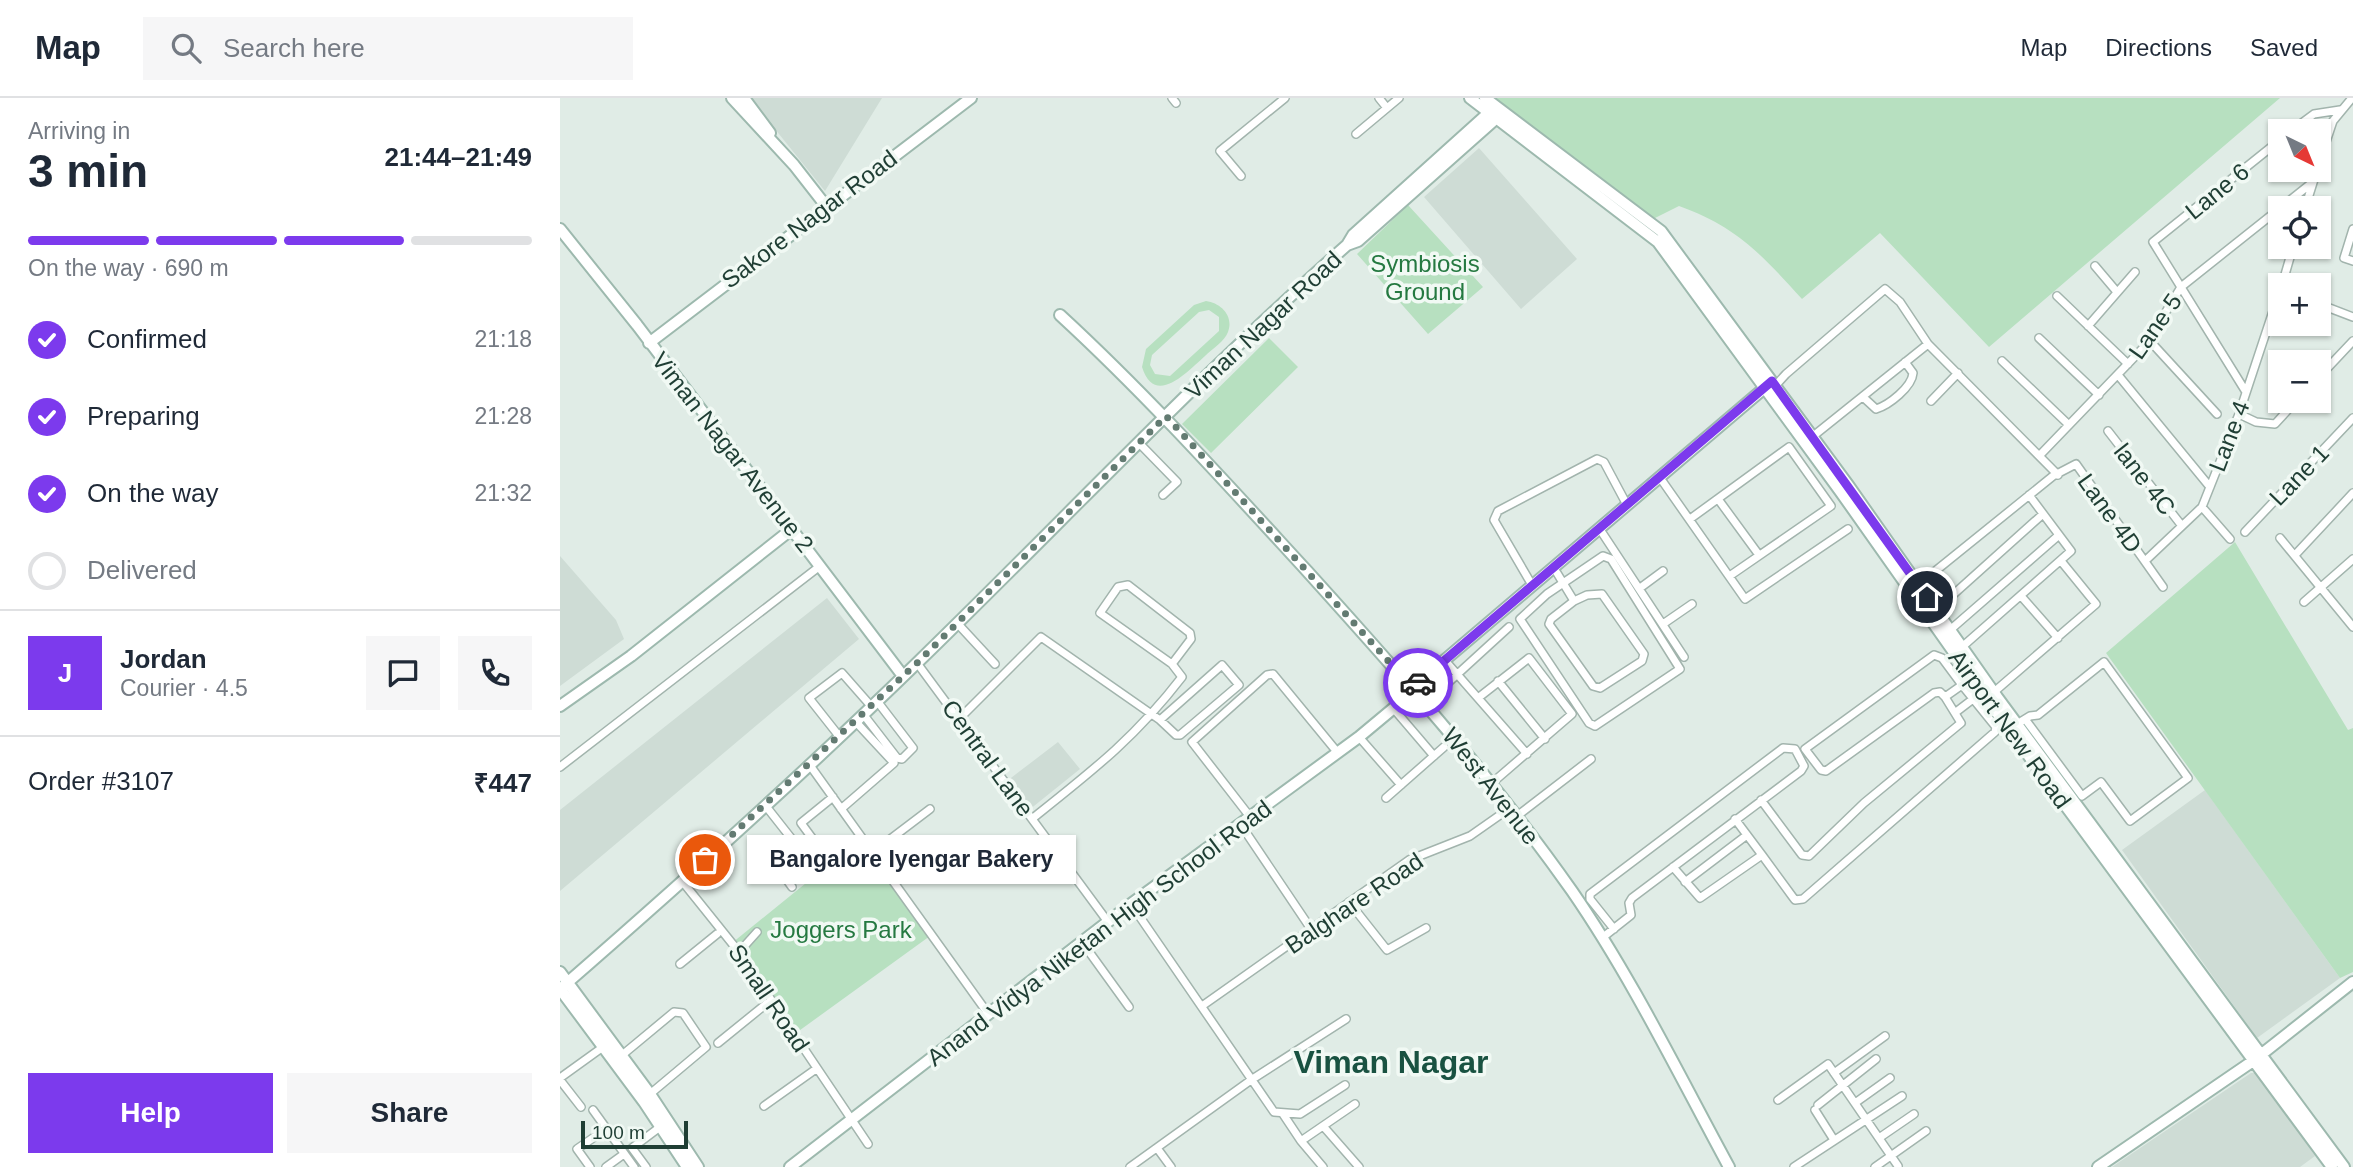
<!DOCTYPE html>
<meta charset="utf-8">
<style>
body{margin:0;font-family:Helvetica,sans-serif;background:#f6f6f7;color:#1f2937;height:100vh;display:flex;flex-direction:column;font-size:26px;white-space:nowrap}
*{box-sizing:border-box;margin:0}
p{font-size:23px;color:#747a83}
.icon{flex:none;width:38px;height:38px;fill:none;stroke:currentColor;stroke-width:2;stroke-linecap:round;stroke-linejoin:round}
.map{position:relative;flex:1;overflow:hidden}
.side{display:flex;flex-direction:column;background:#fff;width:560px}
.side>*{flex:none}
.needle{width:46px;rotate:137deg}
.fabs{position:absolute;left:1708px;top:21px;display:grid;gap:14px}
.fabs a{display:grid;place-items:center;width:63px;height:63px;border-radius:0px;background:#fff;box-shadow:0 2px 5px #0004;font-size:35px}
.scale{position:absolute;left:21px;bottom:18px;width:107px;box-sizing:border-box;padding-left:7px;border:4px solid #1f3e34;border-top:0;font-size:19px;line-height:24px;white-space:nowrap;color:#1f3e34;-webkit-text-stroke:5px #f1f9f4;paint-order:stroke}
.pin{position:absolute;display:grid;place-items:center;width:60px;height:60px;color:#fff;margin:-30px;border:4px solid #fff;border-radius:50%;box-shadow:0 2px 7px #0007}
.courier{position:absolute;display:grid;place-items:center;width:70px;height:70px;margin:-35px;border:5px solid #7c3aed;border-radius:50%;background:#fff;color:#222;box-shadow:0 2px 9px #0007}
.bubble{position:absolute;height:49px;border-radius:0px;background:#fff;box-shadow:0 2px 5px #0004;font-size:23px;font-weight:600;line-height:49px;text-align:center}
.head em{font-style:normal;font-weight:600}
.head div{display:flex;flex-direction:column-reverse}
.head{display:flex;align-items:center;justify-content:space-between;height:119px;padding:0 28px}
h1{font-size:46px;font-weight:600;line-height:52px}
.bar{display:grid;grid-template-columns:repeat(4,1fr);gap:10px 7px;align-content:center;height:84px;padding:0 28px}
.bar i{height:9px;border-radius:5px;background:#e0e1e3}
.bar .selected{background:#7c3aed}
.bar p{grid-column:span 4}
.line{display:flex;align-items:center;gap:18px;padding:0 28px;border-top:2px solid #e0e1e3}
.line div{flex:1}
.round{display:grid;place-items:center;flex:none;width:74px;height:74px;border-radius:0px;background:#f6f6f7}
ol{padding:0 28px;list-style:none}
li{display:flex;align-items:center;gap:21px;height:77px}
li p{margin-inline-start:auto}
li .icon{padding:7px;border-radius:50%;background:#7c3aed;color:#fff;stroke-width:4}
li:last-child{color:#747a83}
li i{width:38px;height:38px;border:4px solid #e0e1e3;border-radius:50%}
.action{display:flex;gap:14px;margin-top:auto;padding:14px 28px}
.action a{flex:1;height:80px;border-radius:0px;background:#7c3aed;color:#fff;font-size:28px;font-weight:600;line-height:80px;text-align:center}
.action a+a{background:#f6f6f7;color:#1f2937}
header{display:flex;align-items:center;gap:42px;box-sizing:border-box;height:98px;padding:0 35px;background:#fff;border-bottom:2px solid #e0e1e3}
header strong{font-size:33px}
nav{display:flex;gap:38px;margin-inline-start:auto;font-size:24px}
.search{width:490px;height:63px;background:#f6f6f7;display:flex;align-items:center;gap:18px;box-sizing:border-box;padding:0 24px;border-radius:0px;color:#747a83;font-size:26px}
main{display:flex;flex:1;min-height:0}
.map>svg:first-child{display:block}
.built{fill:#cedcd5}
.green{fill:#b7e0c0;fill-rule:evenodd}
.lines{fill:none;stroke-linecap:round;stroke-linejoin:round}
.street-casing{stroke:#a2b4ad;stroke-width:10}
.secondary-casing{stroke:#9db9ae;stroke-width:14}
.street{stroke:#fff;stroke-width:7}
.secondary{stroke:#fff;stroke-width:10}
.done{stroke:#637b72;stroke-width:7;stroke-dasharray:0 12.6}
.route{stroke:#7c3aed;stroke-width:9}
.labels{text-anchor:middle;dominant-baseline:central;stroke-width:7;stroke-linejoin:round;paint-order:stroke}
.street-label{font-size:24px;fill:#1f3e34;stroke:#f1f9f4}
.park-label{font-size:24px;fill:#257941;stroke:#f1f9f4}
.district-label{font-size:32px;font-weight:bold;fill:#195241;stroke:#f1f9f4}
</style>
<header>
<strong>Map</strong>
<div class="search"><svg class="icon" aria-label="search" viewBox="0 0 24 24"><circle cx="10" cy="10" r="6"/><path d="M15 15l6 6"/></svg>Search here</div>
<nav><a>Map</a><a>Directions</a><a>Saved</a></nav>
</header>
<main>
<section class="side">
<div class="head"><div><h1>3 min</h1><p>Arriving in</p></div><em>21:44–21:49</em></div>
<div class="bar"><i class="selected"></i><i class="selected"></i><i class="selected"></i><i></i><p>On the way · 690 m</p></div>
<ol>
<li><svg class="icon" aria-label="check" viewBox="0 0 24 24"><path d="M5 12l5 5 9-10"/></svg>Confirmed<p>21:18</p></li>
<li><svg class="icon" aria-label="check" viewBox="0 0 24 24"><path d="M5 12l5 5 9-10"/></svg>Preparing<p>21:28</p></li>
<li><svg class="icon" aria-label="check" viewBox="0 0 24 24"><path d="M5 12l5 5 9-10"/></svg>On the way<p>21:32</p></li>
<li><i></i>Delivered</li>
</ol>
<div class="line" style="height:126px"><b class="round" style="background:#7c3aed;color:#fff">J</b><div><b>Jordan</b><p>Courier · 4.5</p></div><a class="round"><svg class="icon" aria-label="chat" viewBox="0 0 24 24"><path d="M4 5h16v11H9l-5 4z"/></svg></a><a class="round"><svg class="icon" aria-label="phone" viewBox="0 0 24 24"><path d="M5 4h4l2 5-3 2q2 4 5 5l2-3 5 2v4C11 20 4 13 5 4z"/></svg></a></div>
<div class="line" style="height:91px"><div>Order #3107</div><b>₹447</b></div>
<div class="action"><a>Help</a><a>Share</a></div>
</section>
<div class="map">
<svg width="1793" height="1069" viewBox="0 0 1793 1069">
<rect width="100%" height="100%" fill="#e0ece6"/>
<path class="built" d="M190 0H322L265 93Z
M919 50 1017 161 961 211 864 99Z
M0 458 56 522 64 541 0 588Z
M267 500 299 541 0 793V712Z
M498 644 520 671 469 712 447 683Z
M1645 692 1780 880 1697 940 1562 752Z
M1691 975H1697L1755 1058 1740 1069H1552Z"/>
<path class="green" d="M928 0H1720L1429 249 1320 135 1242 201C1202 157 1176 128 1119 108L1093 121Z
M848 107 923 189 868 236 797 156Z
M646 203C661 205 674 218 668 234 665 243 652 251 645 258 628 273 595 310 582 269L586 251 634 207ZM649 212 659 219V233L610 278 595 276 590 267 592 257 639 214Z
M709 240 738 269 651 355 622 326Z
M1675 444 1788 632 1793 630V874L1780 880 1546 555Z
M299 742 370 838 236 935 172 845Z"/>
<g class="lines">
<g class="street-casing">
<path id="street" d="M612 0 616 5
M819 0 827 10
M1731 33 1754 16 1780 12
M796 36 839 0
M1759 65 1773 23 1792 0
M681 78 660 53 725 0
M1745 110 1757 72
M1793 131 1784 160 1793 163
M1535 168 1557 194
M1722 187 1733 149
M1497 198 1568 266
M1759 206 1793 219
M1528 228 1575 174
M1479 240 1539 297
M1589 242 1657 316
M1442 263 1509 327
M1558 277 1650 389
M1759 279 1793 243
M1215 288 1226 276 1325 191 1340 204 1368 246 1498 377
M1686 294 1593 144 1720 42
M1303 299 1316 311C1329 307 1352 289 1353 275L1345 264
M1371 303 1398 275
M1679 316 1696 324 1715 326 1736 303
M1548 333 1622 428
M1252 339 1368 246
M579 345 617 384 603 397
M1480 357 1585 248 1621 189 1753 84
M1103 384 1185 501 1288 431
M1158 401 1199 457
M1642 409 1670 441
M1130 421 1229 349 1271 408 1171 477
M1039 430 1124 559
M1685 434 1793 320
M1720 440 1793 529
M1735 457 1793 395
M1043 458 1051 461 1120 571 1035 628 1029 625 960 521 987 496Z
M1585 463 1642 409 1679 316 1720 192
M997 475 1014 503 1027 497 1042 496 1084 556 1082 563 1040 590 1033 588 989 526 991 521 1014 503
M972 487 934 422 938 413 1037 361 1044 364 1067 407
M1358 487 1493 378 1516 366 1603 489
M1080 490 1103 473
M1461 498 1498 540
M1744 504 1793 461
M1376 512 1483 416
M397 525 435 566
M1103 526 1132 506
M1390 532 1499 437
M1402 549 1511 453 1469 397
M1374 557 1382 560 1402 587 1385 599 1380 594 1374 595 1266 673 1261 672 1245 651Z
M357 565 548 824
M889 567 967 656
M938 583 985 641
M879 593 949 529
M1434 594 1536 506 1501 463
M918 600 969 560 1012 616 932 685
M833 610 874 658
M1396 614 1413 601
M303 616 337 660 342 661 353 650 317 603
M400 620 481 539 600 622 616 637H620L679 587 662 567 600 622
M1457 626 1470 618 1478 617 1544 564 1628 680 1570 723 1541 684 1522 698 1465 621
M279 638 249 600 282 575 311 608
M799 639 841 687
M249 666 429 917
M0 669 260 468
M826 700 884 649
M1201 702 1242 757 1249 758 1304 705 1401 625 1385 599
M205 707 231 740V746L212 761 232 789
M281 711 334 665 295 623
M957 718 1031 661
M473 720C532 673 575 640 622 579L612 566 540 515 558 489 568 487 630 535 631 541 612 566
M691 720 632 644 707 577 713 576 778 655
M681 727 751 831
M1187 737 1202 757
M312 755 370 711
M266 759 241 725 273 699
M1113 769 1140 800 1202 757 1232 798 1235 802 1243 801 1435 634 1436 629 1402 587
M122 783 179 854 308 1046
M1125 784 1187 737 1175 721
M789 804 827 852 866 830
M571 806 714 1014 740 1016 785 987
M1042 840 1071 817 1069 805 1072 800 1241 673 1244 668 1235 651 1223 650 1030 796V801L1054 831
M522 844 569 909
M179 854 197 834
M120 866 157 836
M642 908 849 762 910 738 950 710
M158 945 211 902
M61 958 114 914 123 915 146 949 90 996
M1274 975 1325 938
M0 980 43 949
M0 982 21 1009
M1218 1002 1268 966 1338 1068
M1295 1005 1330 980
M1258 1007 1316 961
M204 1008 256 971
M33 1012 74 1069
M1255 1012 1274 1042
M723 1016 741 1043 795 1006
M763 1028 799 1069
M1319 1040 1354 1016
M741 1043 763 1069
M597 1050 611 1069
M30 1069 17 1051 46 1031
M46 1069 64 1056
M86 1069 72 1050 100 1029
M570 1069 691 982 786 921
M1234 1069 1342 998
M1315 1069 1366 1033"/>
</g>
<g class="secondary-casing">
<path id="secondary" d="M172 0 234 67 266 108
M184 0 210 35
M910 0 1098 144 1280 393 1429 604 1772 1069
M925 0 1101 133 1288 387 1437 599 1784 1069
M0 131 77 227 343 578
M787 147 798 143 940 17
M500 217C588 298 667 386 747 473 840 576 932 679 1012 793 1072 880 1119 977 1169 1069
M89 245 411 0
M853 597 886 570
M0 608 71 558 232 431
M0 874 90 996 138 1069
M0 891C122 785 242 677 358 564 501 425 638 279 787 147L793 137 933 11
M0 891 84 1004 127 1069
M230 1069 571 806 799 639 847 599 853 589 1208 287
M1538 1069 1693 963 1793 884"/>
</g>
<use href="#street" class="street"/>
<use href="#secondary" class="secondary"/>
</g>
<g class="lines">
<path class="done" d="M145 762 357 565 606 318 852 589 858 585"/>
<path class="route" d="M858 585 1212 283 1367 499"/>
</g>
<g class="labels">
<g class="street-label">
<text transform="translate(1657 93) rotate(-39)">Lane 6</text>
<text transform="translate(249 121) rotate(-37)">Sakore Nagar Road</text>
<text transform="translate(703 227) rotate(-43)">Viman Nagar Road</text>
<text transform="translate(1595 228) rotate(-55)">Lane 5</text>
<text transform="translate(1669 338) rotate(-69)">Lane 4</text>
<text transform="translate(173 354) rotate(52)">Viman Nagar Avenue 2</text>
<text transform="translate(1739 377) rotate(-46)">Lane 1</text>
<text transform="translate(1585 381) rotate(52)">lane 4C</text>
<text transform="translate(1550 415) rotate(54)">Lane 4D</text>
<text transform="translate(1450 631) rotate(54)">Airport New Road</text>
<text transform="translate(428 660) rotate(54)">Central Lane</text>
<text transform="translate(931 688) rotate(52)">West Avenue</text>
<text transform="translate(794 805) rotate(-34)">Balghare Road</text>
<text transform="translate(539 835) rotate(-37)">Anand Vidya Niketan High School Road</text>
<text transform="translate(209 900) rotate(56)">Small Road</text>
</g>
<g class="park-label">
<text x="865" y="165">Symbiosis<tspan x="865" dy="28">Ground</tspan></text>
<text x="281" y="831">Joggers Park</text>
</g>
<g class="district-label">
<text x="831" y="964">Viman Nagar</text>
</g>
</g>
</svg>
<div class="fabs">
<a><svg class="needle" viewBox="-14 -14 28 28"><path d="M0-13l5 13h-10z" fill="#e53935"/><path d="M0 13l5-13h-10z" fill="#747a83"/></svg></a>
<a><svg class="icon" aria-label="locate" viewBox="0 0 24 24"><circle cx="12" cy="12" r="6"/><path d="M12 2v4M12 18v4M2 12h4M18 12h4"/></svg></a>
<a>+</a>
<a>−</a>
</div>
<div class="scale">100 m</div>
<div class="pin" style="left:145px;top:762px;background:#ea580c"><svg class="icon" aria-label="bag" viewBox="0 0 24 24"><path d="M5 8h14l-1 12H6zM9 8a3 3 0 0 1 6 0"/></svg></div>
<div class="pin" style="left:1367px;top:499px;background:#1f2937"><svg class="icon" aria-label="home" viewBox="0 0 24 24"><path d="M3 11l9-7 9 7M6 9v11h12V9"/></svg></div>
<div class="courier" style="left:858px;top:585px"><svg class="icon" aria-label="car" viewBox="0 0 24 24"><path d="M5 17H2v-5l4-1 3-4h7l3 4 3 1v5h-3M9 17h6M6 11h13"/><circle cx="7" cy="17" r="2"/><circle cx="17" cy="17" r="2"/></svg></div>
<div class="bubble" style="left:187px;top:737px;width:329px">Bangalore Iyengar Bakery</div>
</div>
</main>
